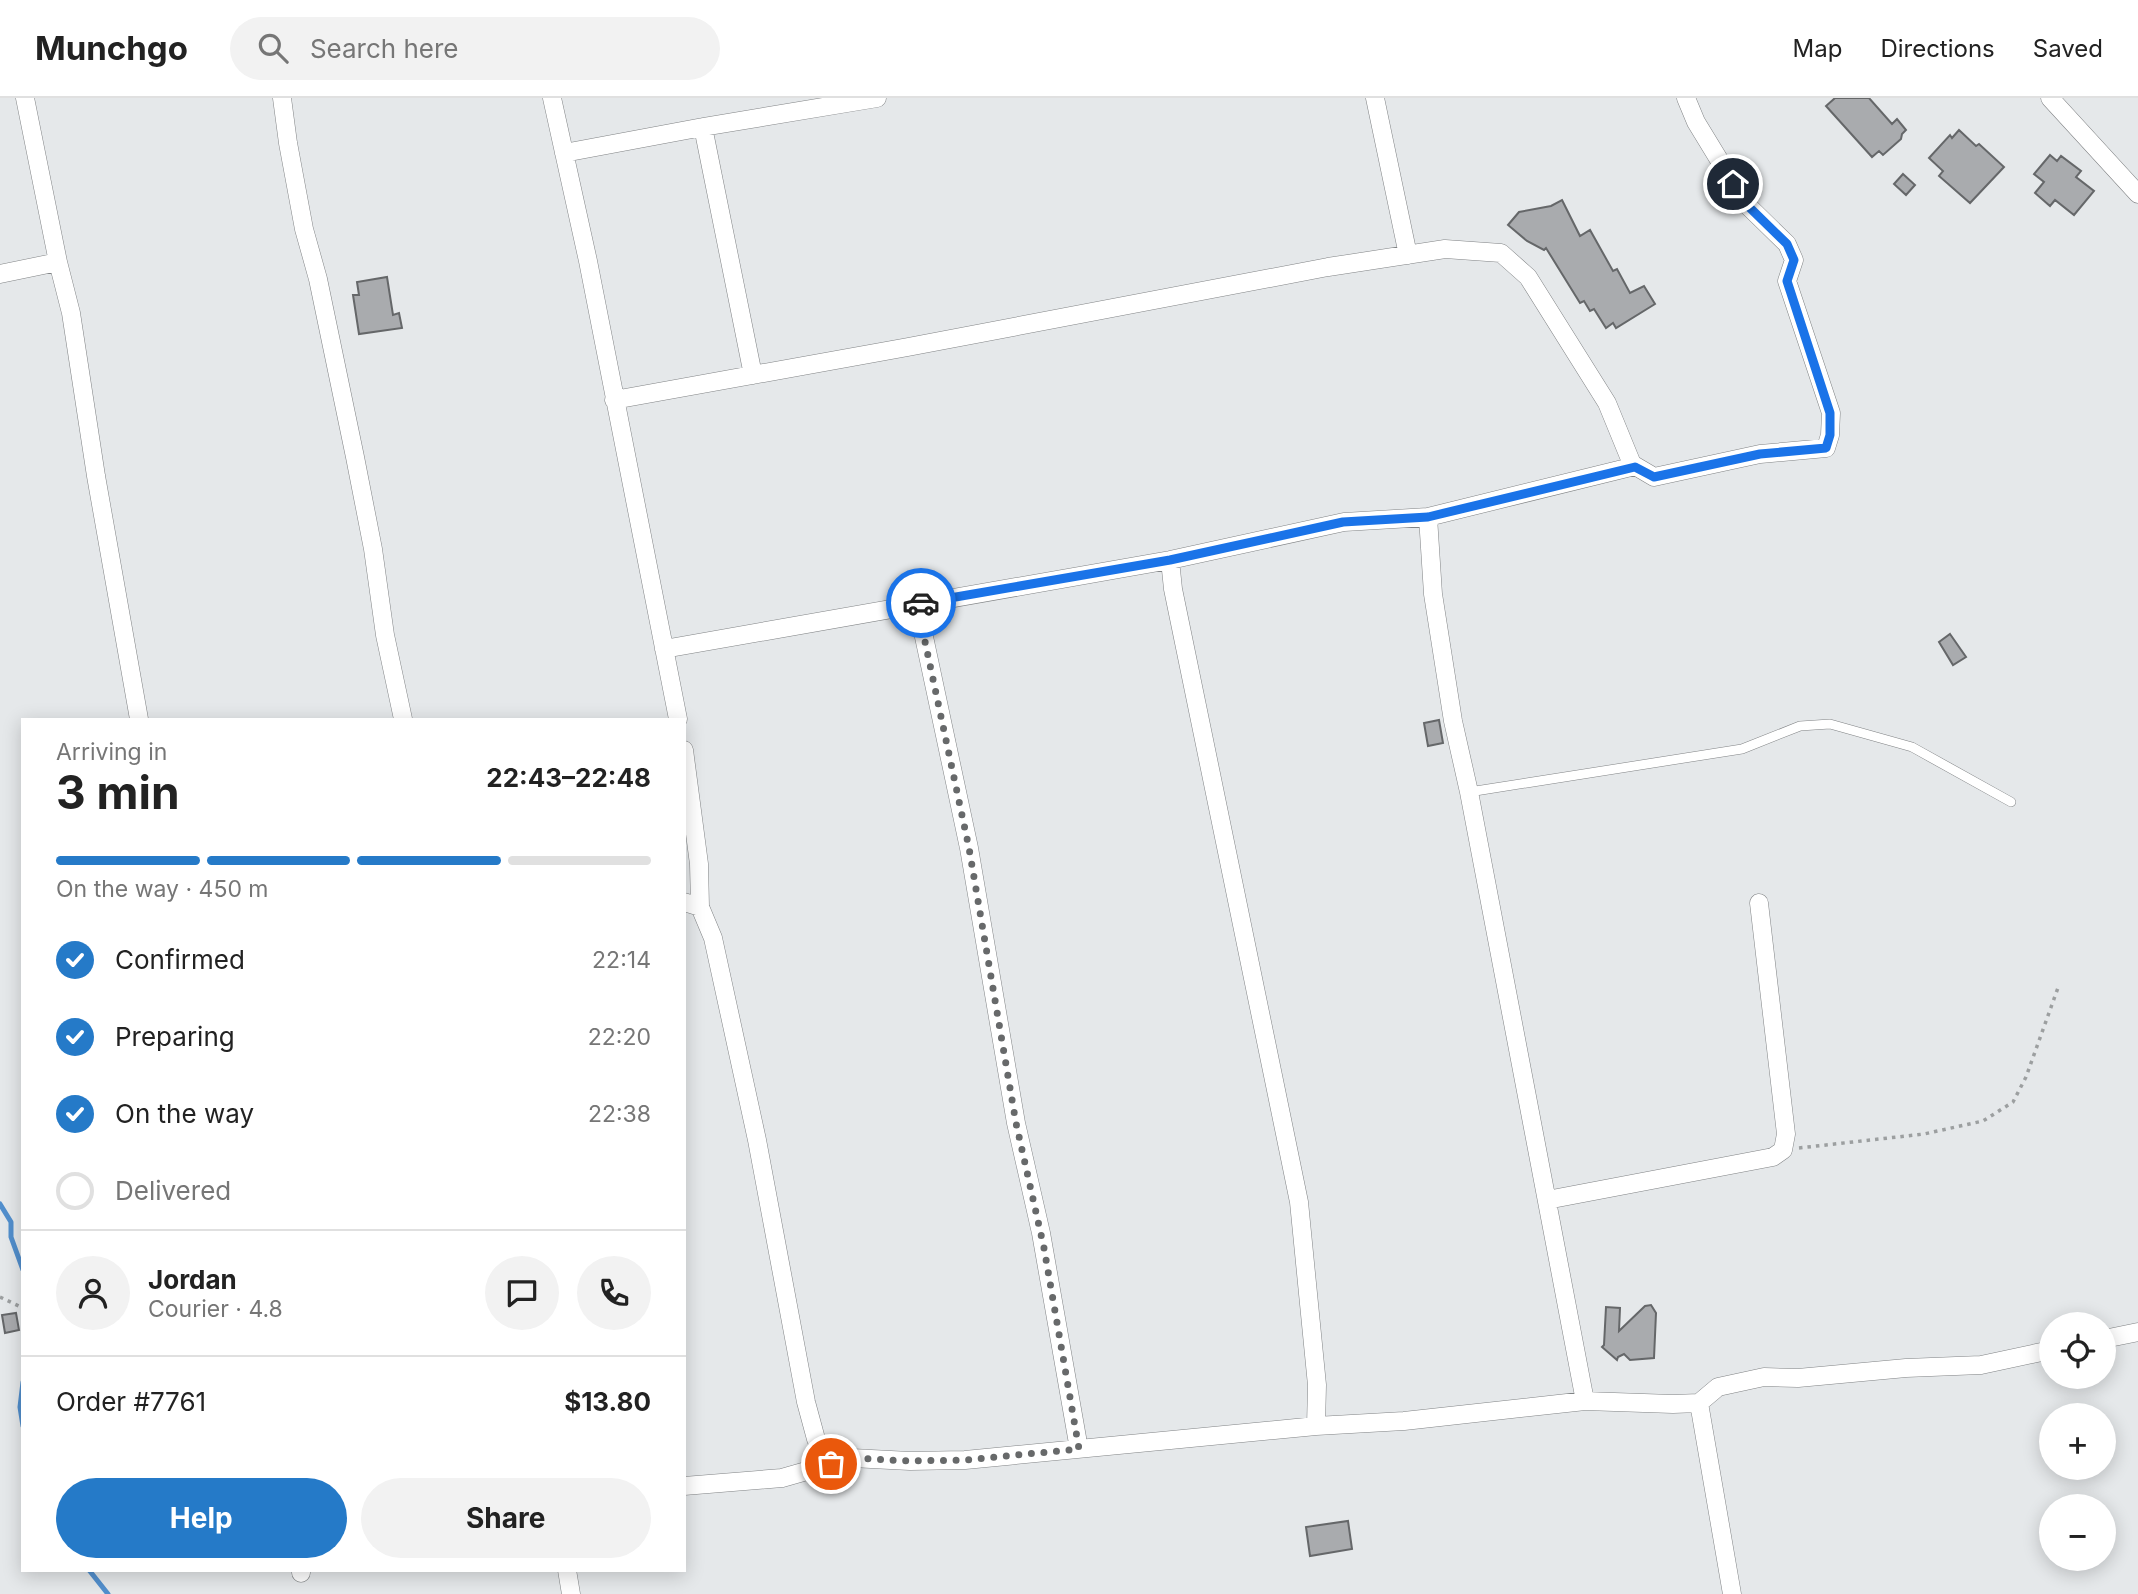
<!DOCTYPE html>
<meta charset="utf-8">
<style>
body{margin:0;font-family:Inter,sans-serif;background:#f2f2f2;color:#222;height:100vh;display:flex;flex-direction:column;font-size:26px;white-space:nowrap}
*{box-sizing:border-box;margin:0}
p{font-size:23px;color:#767676}
.icon{flex:none;width:38px;height:38px;fill:none;stroke:currentColor;stroke-width:2;stroke-linecap:round;stroke-linejoin:round}
.map{position:relative;flex:1;overflow:hidden}
.drawer{position:absolute;left:21px;top:620px;width:665px;height:854px;display:flex;flex-direction:column;background:#fff;border-radius:0px;box-shadow:0 4px 18px #0003}
.drawer>*{flex:none}
.buttons{position:absolute;left:2039px;top:1214px;display:grid;gap:14px}
.buttons a{display:grid;place-items:center;width:77px;height:77px;border-radius:50%;background:#fff;box-shadow:0 4px 18px #0003;font-size:35px}
.pin{position:absolute;display:grid;place-items:center;width:60px;height:60px;color:#fff;margin:-30px;border:4px solid #fff;border-radius:50%;box-shadow:0 2px 7px #0007}
.courier{position:absolute;display:grid;place-items:center;width:70px;height:70px;margin:-35px;border:5px solid #1a73e8;border-radius:50%;background:#fff;color:#222;box-shadow:0 2px 9px #0007}
.head em{font-style:normal;font-weight:700}
.head div{display:flex;flex-direction:column-reverse}
.head{display:flex;align-items:center;justify-content:space-between;height:119px;padding:0 35px}
h1{font-size:46px;font-weight:700;line-height:52px}
.bar{display:grid;grid-template-columns:repeat(4,1fr);gap:10px 7px;align-content:center;height:84px;padding:0 35px}
.bar i{height:9px;border-radius:5px;background:#e0e0e0}
.bar .selected{background:#257ac8}
.bar p{grid-column:span 4}
.line{display:flex;align-items:center;gap:18px;padding:0 35px;border-top:2px solid #e0e0e0}
.line div{flex:1}
.round{display:grid;place-items:center;flex:none;width:74px;height:74px;border-radius:37px;background:#f2f2f2}
ol{padding:0 35px;list-style:none}
li{display:flex;align-items:center;gap:21px;height:77px}
li p{margin-inline-start:auto}
li .icon{padding:7px;border-radius:50%;background:#257ac8;color:#fff;stroke-width:4}
li:last-child{color:#767676}
li i{width:38px;height:38px;border:4px solid #e0e0e0;border-radius:50%}
.cta{display:flex;gap:14px;margin-top:auto;padding:14px 35px}
.cta a{flex:1;height:80px;border-radius:42px;background:#257ac8;color:#fff;font-size:28px;font-weight:700;line-height:80px;text-align:center}
.cta a+a{background:#f2f2f2;color:#222}
header{display:flex;align-items:center;gap:42px;box-sizing:border-box;height:98px;padding:0 35px;background:#fff;border-bottom:2px solid #e0e0e0}
header strong{font-size:33px}
nav{display:flex;gap:38px;margin-inline-start:auto;font-size:24px}
.search{width:490px;height:63px;background:#f2f2f2;display:flex;align-items:center;gap:18px;box-sizing:border-box;padding:0 24px;border-radius:38px;color:#767676;font-size:26px}
.map>svg:first-child{display:block}
.lines{fill:none;stroke-linecap:round;stroke-linejoin:round}
.stream{stroke:#528fcd;stroke-width:5}
.building{fill:#a9abae;stroke:#656769;stroke-width:2}
.service-casing{stroke:#808385;stroke-width:10}
.minor-casing{stroke:#808385;stroke-width:19}
.path{stroke:#9c9fa0;stroke-width:3.5;stroke-dasharray:3.5 5;stroke-linecap:butt}
.service{stroke:#fff;stroke-width:9}
.minor{stroke:#fff;stroke-width:18}
.done{stroke:#67696a;stroke-width:7;stroke-dasharray:0 12.6}
.route{stroke:#1a73e8;stroke-width:9}
</style>
<header>
<strong>Munchgo</strong>
<div class="search"><svg class="icon" aria-label="search" viewBox="0 0 24 24"><circle cx="10" cy="10" r="6"/><path d="M15 15l6 6"/></svg>Search here</div>
<nav><a>Map</a><a>Directions</a><a>Saved</a></nav>
</header>
<div class="map">
<svg width="2138" height="1496" viewBox="0 0 2138 1496">
<rect width="100%" height="100%" fill="#e5e8ea"/>
<g class="lines">
<path class="stream" d="M0 1106 11 1124V1139L23 1172
M23 1284 20 1309 23 1328
M89 1472 108 1496"/>
</g>
<path class="building" d="M1835 0H1869L1892 26 1897 21 1906 32 1902 36 1901 41 1883 57 1879 53 1872 59 1826 8Z
M1959 32 1976 48 1979 46 2004 69 1970 105 1939 78 1943 73 1929 60 1950 37 1952 40Z
M2050 57 2057 63 2061 58 2081 73 2076 79 2094 93 2074 117 2055 102 2050 108 2035 95 2044 84 2034 76Z
M1903 76 1915 87 1906 97 1894 86Z
M1562 102 1580 138 1590 132 1613 173 1617 171 1630 195 1644 188 1655 206 1616 230 1613 225 1606 230 1594 211 1590 213 1584 203 1580 205 1546 150 1544 152 1527 143 1508 127 1519 114 1551 108Z
M387 179 393 217 399 215 402 230 359 236 353 197H359L357 184Z
M1950 536 1966 559 1953 567 1939 544Z
M1439 622 1443 645 1428 648 1424 625Z
M1651 1207 1656 1215 1654 1260 1630 1262 1624 1256 1618 1259 1617 1262 1602 1249 1604 1247 1606 1209 1620 1210 1619 1233 1645 1208Z
M16 1215 19 1232 5 1235 2 1217Z
M1348 1423 1352 1451 1310 1458 1306 1429Z"/>
<g class="lines">
<g class="service-casing">
<path id="service" d="M1469 694 1742 651 1800 628 1830 626 1912 649 2011 704"/>
</g>
<g class="minor-casing">
<path id="minor" d="M25 0 58 164 71 215 96 378 139 621
M282 0 288 45 304 131 318 181 355 359 373 451 385 537 403 621
M552 0 588 163 678 621
M1375 0 1408 157
M2050 0 2138 96
M703 29 753 277
M564 55 703 29 877 0
M0 176 58 164
M614 302 908 249 1328 169 1445 151 1501 155 1528 179 1607 305 1632 366 1654 379 1760 356 1826 350 1830 337 1831 315 1787 183 1794 162 1787 146 1746 106 1696 24 1686 0
M1428 419 1433 496 1453 623 1469 694 1585 1303
M1170 462 1173 491 1299 1104 1317 1287 1316 1328
M917 506 969 750 1016 1025 1041 1135 1079 1351
M664 551 1170 462 1344 424 1428 419 1635 368
M684 652 699 766 700 809
M684 804 700 809 713 840 757 1042 806 1304 816 1341 831 1366
M1547 1102 1773 1059 1783 1052 1786 1036 1759 805
M2104 1241 2138 1234
M1699 1305 1732 1496
M684 1388 782 1380 852 1360 910 1363 965 1362 1316 1328 1404 1323 1585 1303 1673 1306 1699 1305 1718 1289 1764 1279 1798 1280 1906 1270 1981 1267 2051 1252
M301 1472V1475
M567 1472 571 1496"/>
</g>
<path class="path" d="M1799 1050 1924 1036 1983 1023 2013 1004 2026 979 2059 887
M0 1199 23 1210"/>
<use href="#service" class="service"/>
<use href="#minor" class="minor"/>
</g>
<g class="lines">
<path class="done" d="M831 1366 852 1360 910 1363 965 1362 1079 1351 1044 1150 1016 1025 969 750 917 506 921 505"/>
<path class="route" d="M921 505 1170 462 1343 424 1428 419 1635 369 1654 379 1760 356 1826 350 1830 337V315L1787 183 1794 162 1787 146 1746 106 1733 86"/>
</g>
</svg>
<div class="buttons">
<a><svg class="icon" aria-label="locate" viewBox="0 0 24 24"><circle cx="12" cy="12" r="6"/><path d="M12 2v4M12 18v4M2 12h4M18 12h4"/></svg></a>
<a>+</a>
<a>−</a>
</div>
<div class="pin" style="left:831px;top:1366px;background:#ea580c"><svg class="icon" aria-label="bag" viewBox="0 0 24 24"><path d="M5 8h14l-1 12H6zM9 8a3 3 0 0 1 6 0"/></svg></div>
<div class="pin" style="left:1733px;top:86px;background:#1f2937"><svg class="icon" aria-label="home" viewBox="0 0 24 24"><path d="M3 11l9-7 9 7M6 9v11h12V9"/></svg></div>
<div class="courier" style="left:921px;top:505px"><svg class="icon" aria-label="car" viewBox="0 0 24 24"><path d="M5 17H2v-5l4-1 3-4h7l3 4 3 1v5h-3M9 17h6M6 11h13"/><circle cx="7" cy="17" r="2"/><circle cx="17" cy="17" r="2"/></svg></div>
<section class="drawer">
<div class="head"><div><h1>3 min</h1><p>Arriving in</p></div><em>22:43–22:48</em></div>
<div class="bar"><i class="selected"></i><i class="selected"></i><i class="selected"></i><i></i><p>On the way · 450 m</p></div>
<ol>
<li><svg class="icon" aria-label="check" viewBox="0 0 24 24"><path d="M5 12l5 5 9-10"/></svg>Confirmed<p>22:14</p></li>
<li><svg class="icon" aria-label="check" viewBox="0 0 24 24"><path d="M5 12l5 5 9-10"/></svg>Preparing<p>22:20</p></li>
<li><svg class="icon" aria-label="check" viewBox="0 0 24 24"><path d="M5 12l5 5 9-10"/></svg>On the way<p>22:38</p></li>
<li><i></i>Delivered</li>
</ol>
<div class="line" style="height:126px"><a class="round"><svg class="icon" aria-label="person" viewBox="0 0 24 24"><circle cx="12" cy="8" r="4"/><path d="M4 21q1-7 8-7t8 7"/></svg></a><div><b>Jordan</b><p>Courier · 4.8</p></div><a class="round"><svg class="icon" aria-label="chat" viewBox="0 0 24 24"><path d="M4 5h16v11H9l-5 4z"/></svg></a><a class="round"><svg class="icon" aria-label="phone" viewBox="0 0 24 24"><path d="M5 4h4l2 5-3 2q2 4 5 5l2-3 5 2v4C11 20 4 13 5 4z"/></svg></a></div>
<div class="line" style="height:91px"><div>Order #7761</div><b>$13.80</b></div>
<div class="cta"><a>Help</a><a>Share</a></div>
</section>
</div>
